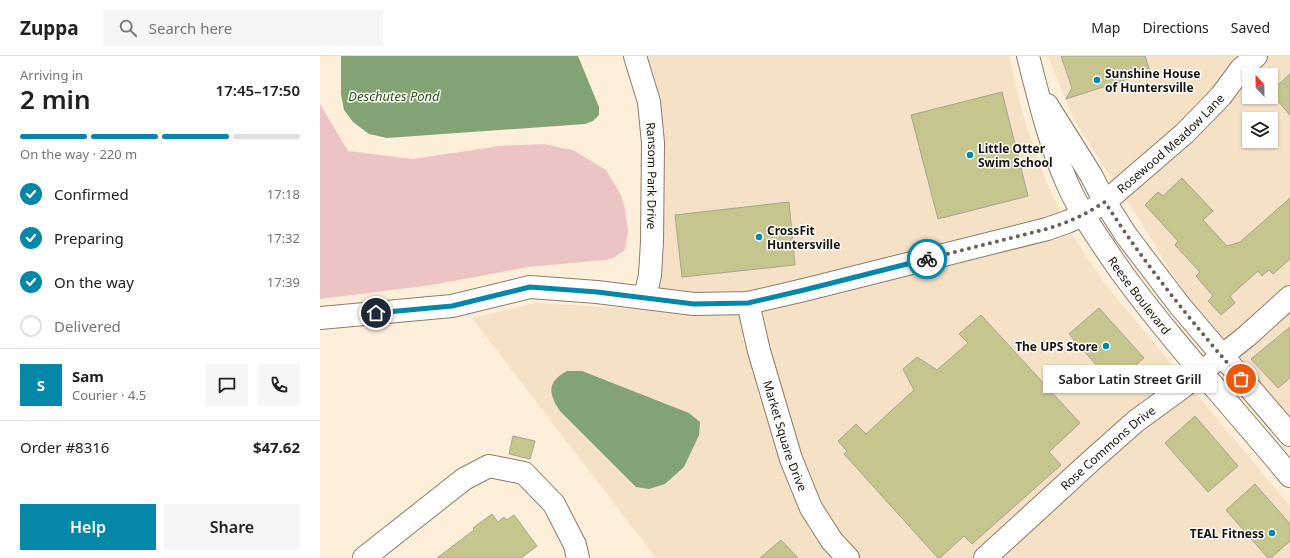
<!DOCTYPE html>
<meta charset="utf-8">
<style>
body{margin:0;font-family:"Noto Sans",sans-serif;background:#f6f6f6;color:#202124;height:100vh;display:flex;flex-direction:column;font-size:15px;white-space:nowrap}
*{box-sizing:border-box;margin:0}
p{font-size:13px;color:#757577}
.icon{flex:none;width:22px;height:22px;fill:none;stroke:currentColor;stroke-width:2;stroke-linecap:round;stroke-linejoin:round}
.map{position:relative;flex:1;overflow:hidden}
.panel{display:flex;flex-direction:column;background:#fff;width:320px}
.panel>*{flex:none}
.needle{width:26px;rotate:338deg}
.fabs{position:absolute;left:922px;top:12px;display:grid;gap:8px}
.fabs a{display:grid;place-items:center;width:36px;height:36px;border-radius:0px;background:#fff;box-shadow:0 1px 3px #0004;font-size:20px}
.pin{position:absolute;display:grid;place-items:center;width:34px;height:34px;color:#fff;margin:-17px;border:2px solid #fff;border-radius:50%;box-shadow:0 1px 4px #0007}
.courier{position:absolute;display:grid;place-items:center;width:40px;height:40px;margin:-20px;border:3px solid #0487a9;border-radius:50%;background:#fff;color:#222;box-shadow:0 1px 5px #0007}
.bubble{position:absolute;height:28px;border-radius:0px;background:#fff;box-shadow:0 1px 3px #0004;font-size:13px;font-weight:600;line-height:28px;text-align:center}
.summary em{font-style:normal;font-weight:600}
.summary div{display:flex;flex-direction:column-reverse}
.summary{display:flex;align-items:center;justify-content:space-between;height:68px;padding:0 20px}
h1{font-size:26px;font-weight:600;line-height:30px}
.bar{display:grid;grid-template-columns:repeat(4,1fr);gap:6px 4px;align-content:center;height:48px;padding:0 20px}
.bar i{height:5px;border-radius:3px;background:#e0e0e0}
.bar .active{background:#0487a9}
.bar p{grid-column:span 4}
.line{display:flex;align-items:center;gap:10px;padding:0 20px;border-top:1px solid #e0e0e0}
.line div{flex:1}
.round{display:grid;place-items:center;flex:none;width:42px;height:42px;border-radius:0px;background:#f6f6f6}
ol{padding:0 20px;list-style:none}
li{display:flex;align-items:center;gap:12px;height:44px}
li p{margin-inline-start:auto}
li .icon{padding:4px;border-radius:50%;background:#0487a9;color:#fff;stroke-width:4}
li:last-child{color:#757577}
li i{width:22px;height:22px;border:2px solid #e0e0e0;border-radius:50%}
.primary-button{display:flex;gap:8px;margin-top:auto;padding:8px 20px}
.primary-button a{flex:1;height:46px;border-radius:0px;background:#0487a9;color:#fff;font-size:16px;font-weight:600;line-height:46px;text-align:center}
.primary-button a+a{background:#f6f6f6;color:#202124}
header{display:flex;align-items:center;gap:24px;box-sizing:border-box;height:56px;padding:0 20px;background:#fff;border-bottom:1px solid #e0e0e0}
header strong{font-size:19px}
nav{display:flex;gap:22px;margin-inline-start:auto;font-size:14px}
.search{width:280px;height:36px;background:#f6f6f6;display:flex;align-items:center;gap:10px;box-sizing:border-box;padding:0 14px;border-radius:0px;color:#757577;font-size:15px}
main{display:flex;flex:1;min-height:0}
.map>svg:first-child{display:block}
.built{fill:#f4e1c6;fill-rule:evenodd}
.green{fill:#ecc4c3}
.water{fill:#84a375}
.building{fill:#c7c58e;stroke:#a5a58e}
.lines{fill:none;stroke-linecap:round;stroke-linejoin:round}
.minor-casing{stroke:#8a7d6b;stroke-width:24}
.minor{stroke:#fff;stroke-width:22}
.done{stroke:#686054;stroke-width:4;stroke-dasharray:0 7.2}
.route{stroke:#0487a9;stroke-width:5}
.poi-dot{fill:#0487a9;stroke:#fff;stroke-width:1.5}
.labels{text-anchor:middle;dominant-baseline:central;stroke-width:3;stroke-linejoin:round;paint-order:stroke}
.poi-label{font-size:12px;font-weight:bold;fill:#18130c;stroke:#fff;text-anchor:start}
.street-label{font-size:12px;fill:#18130c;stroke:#fff}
.water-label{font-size:13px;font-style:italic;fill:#28500e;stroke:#fff}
</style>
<header>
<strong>Zuppa</strong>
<div class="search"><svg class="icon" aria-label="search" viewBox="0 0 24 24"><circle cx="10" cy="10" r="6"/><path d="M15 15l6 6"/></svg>Search here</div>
<nav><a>Map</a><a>Directions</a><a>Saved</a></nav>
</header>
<main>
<section class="panel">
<div class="summary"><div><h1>2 min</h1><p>Arriving in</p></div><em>17:45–17:50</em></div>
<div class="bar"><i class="active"></i><i class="active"></i><i class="active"></i><i></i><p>On the way · 220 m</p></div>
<ol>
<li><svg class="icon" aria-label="check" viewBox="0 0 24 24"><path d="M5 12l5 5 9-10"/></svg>Confirmed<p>17:18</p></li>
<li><svg class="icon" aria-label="check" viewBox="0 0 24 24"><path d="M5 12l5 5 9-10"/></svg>Preparing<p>17:32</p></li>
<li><svg class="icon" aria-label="check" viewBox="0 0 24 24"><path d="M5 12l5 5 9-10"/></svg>On the way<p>17:39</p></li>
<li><i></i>Delivered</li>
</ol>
<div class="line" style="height:72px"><b class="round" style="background:#0487a9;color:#fff">S</b><div><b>Sam</b><p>Courier · 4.5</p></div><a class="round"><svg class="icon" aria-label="chat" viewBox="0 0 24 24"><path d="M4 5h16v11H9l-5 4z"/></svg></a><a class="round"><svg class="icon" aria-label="phone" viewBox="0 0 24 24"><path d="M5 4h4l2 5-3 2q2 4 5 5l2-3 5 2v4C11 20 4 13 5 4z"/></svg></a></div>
<div class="line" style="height:52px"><div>Order #8316</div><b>$47.62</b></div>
<div class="primary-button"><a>Help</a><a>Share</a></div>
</section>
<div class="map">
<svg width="970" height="502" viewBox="0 0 970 502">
<rect width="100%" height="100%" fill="#fdefda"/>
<path class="built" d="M323 0H689L704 63 726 125 750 176 785 228 970 450V502H336L152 262 215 247 334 254 341 135Z
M728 0H970V360L926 313 873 249 849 213 823 169 790 120 754 64ZM929 19H951V41H929ZM929 63H951V85H929Z"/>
<path class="green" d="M0 48 28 95 93 103 179 90 223 88 253 94 286 114 301 139 305 153 308 175 305 194 295 201 286 204 208 211 112 229 0 243Z"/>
<path class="water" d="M21 0H258L279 51V59L273 65 265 68 67 82 49 78 33 66 24 54 21 38Z
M247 315H262L369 357 380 366 379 379 364 411 345 428 329 433 316 431 240 355C228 337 227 326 247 315Z"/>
<path class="building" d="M741 0H825L830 16 746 43 752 32Z
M970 18V59L951 37V35Z
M682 36 708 140 618 163 591 59Z
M862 122 893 155 883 164 907 190 920 186 970 142V203L953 218 949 214 942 220 938 215 910 240 915 247 901 259 888 245 893 240 876 220 880 216 855 189 858 185 825 149 838 136 843 140Z
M469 146 475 209 362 221 355 159Z
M779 252 824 302 793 328 749 278Z
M661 259 760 367 729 396 741 409 652 488 644 480 620 502H618L524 398 527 395 518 385 536 368 546 378 594 334 583 313 597 301 617 314 648 287 639 278Z
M970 271V322L958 332 931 303Z
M875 360 918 410 888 436 845 387Z
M193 380 215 385 210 403 189 398Z
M935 428 970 468V485L951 502H948L906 454Z
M172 458 178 466 184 461 187 464 194 459 217 490 201 502H117L154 474 153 472Z
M461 484 478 502H440Z"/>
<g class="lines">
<g class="minor-casing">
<g id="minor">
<path id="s1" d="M315 0 329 46 333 87 332 186 330 219 325 241"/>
<path id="s2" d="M708 0C719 43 729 86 747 127 761 159 782 188 802 217 854 288 914 352 970 420"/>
<path d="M727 49 771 119 785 146 806 179 860 250 970 379"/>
<path id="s3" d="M428 247 439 295 471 403 491 452 512 485 528 502"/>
<path id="s4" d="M0 262 132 250 210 231 277 236 374 248 428 247 484 234 727 173 747 166 763 159 785 146 865 77 901 40 921 13 936 0"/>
<path d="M44 502 144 423 169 410 204 417 234 448 255 489 258 502"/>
<path id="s5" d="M665 502 772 404 816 365 864 330 927 280 970 241"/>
</g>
</g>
<use href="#minor" class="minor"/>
</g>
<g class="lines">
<path class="done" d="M607 203 727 173 747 166 763 159 785 146C825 209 872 266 921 323"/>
<path class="route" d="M56 257 132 250 210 231 277 236 374 248 428 247 484 234 607 203"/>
</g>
<g class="poi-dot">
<circle cx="777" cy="24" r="4"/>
<circle cx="650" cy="99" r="4"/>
<circle cx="439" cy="181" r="4"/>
<circle cx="786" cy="290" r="4"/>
<circle cx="952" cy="477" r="4"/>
</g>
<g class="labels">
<g class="poi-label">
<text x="785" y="17">Sunshine House<tspan x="785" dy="14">of Huntersville</tspan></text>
<text x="658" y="92">Little Otter<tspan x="658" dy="14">Swim School</tspan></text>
<text x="447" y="174">CrossFit<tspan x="447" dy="14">Huntersville</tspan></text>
<text x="778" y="290" text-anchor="end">The UPS Store</text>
<text x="944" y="477" text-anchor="end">TEAL Fitness</text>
</g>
<g class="street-label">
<text stroke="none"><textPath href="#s4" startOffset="892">Rosewood Meadow Lane</textPath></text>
<text stroke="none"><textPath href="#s1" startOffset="122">Ransom Park Drive</textPath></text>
<text stroke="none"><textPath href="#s2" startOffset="267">Reese Boulevard</textPath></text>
<text stroke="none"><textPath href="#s3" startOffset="138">Market Square Drive</textPath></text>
<text stroke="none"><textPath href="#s5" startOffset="165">Rose Commons Drive</textPath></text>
</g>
<g class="water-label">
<text x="74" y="40">Deschutes Pond</text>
</g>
</g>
</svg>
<div class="fabs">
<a><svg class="needle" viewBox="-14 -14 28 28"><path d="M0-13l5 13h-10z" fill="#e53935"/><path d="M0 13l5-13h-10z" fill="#757577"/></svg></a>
<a><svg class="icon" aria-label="layers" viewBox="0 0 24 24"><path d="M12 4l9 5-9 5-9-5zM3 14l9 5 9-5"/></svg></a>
</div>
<div class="pin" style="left:921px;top:323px;background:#ea580c"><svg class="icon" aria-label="bag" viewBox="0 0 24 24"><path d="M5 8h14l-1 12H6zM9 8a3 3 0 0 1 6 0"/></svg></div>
<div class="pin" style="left:56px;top:257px;background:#1f2937"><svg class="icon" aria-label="home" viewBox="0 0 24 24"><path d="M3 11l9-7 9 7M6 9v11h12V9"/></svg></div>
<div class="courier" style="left:607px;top:203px"><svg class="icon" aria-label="bike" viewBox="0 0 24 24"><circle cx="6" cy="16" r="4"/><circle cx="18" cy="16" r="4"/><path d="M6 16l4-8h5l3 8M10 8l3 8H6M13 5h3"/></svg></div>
<div class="bubble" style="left:723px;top:309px;width:174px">Sabor Latin Street Grill</div>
</div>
</main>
